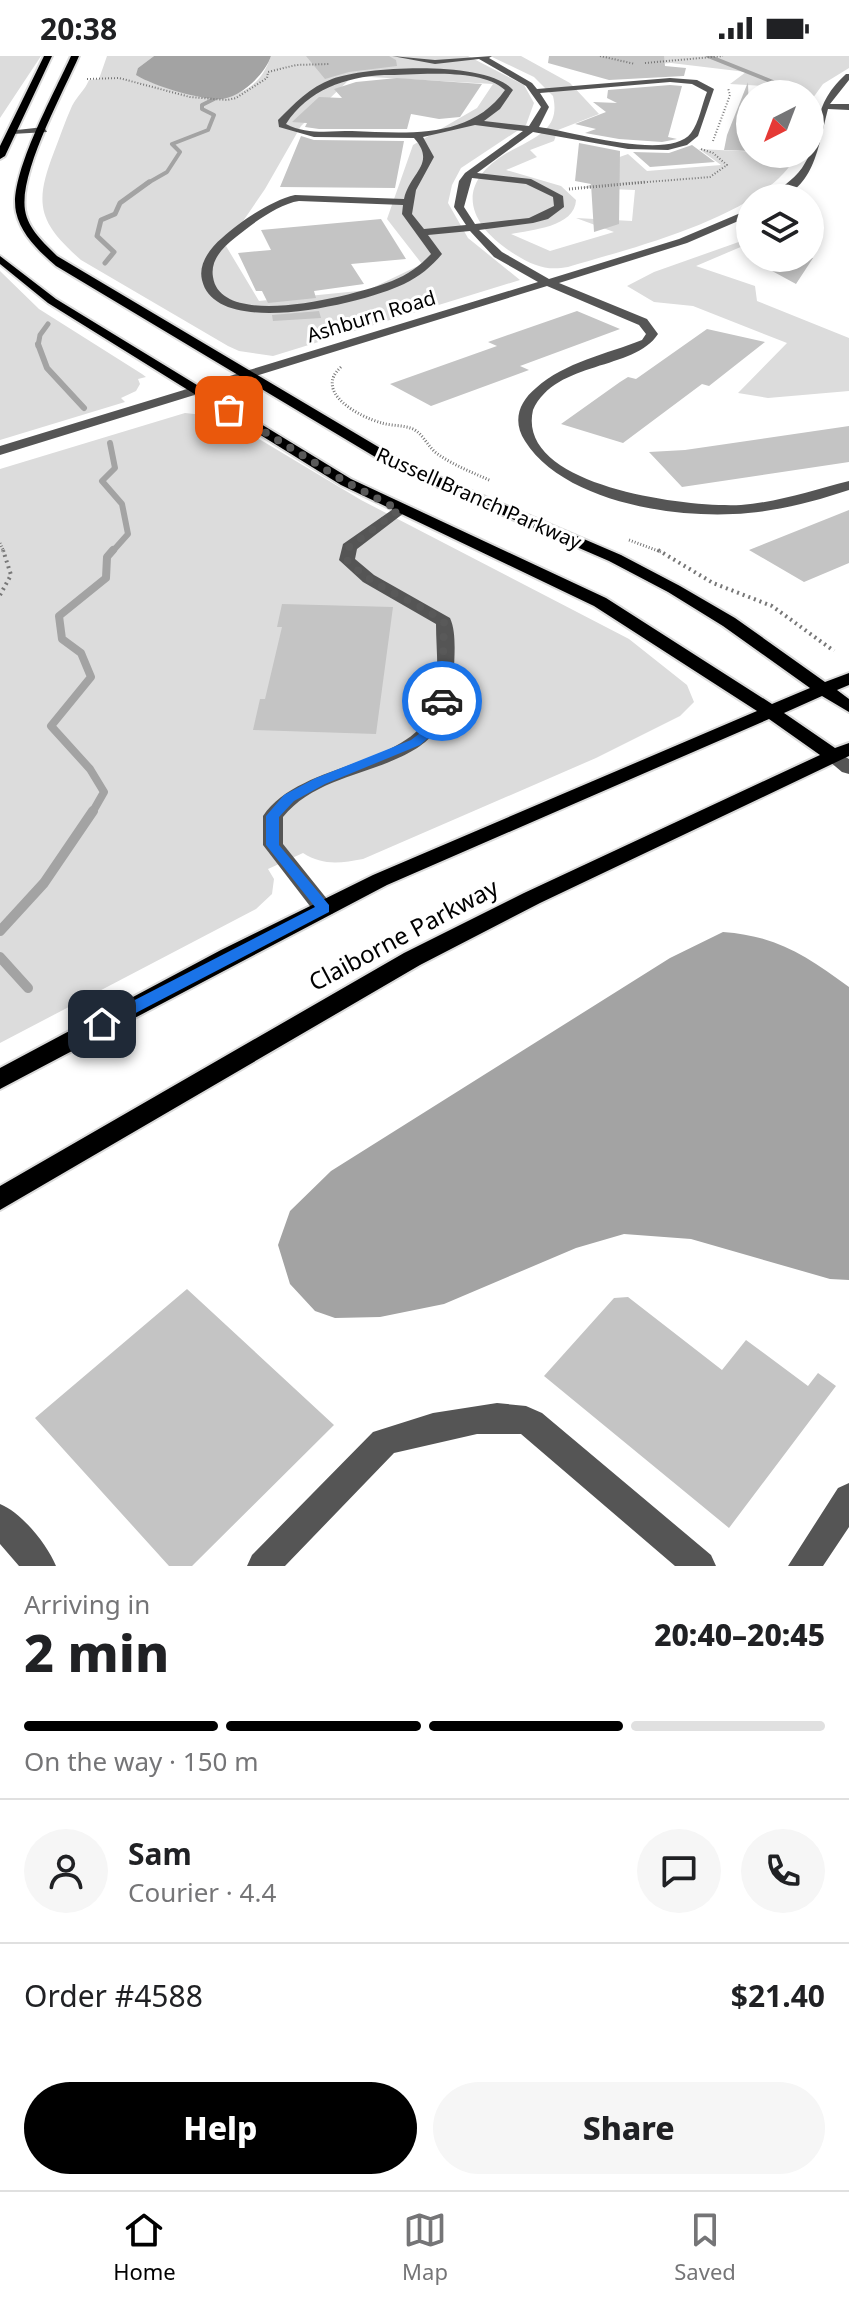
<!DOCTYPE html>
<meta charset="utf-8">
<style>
body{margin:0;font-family:"Noto Sans",sans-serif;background:#f6f6f6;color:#202124;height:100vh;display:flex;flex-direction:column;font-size:30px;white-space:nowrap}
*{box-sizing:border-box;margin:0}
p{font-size:26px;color:#757577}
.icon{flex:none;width:44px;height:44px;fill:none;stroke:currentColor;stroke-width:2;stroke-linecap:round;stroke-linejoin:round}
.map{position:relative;height:1510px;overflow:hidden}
.drawer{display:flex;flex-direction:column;background:#fff;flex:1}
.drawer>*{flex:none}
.needle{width:52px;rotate:222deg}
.fabs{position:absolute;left:736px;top:24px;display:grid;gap:16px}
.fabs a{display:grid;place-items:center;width:88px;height:88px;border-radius:50%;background:#fff;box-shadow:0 4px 12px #0003;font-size:40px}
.pin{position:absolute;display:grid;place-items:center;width:68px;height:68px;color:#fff;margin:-34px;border-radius:16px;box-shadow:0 4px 12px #0006}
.courier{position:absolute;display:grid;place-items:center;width:80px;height:80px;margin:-40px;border:6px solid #1a73e8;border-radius:50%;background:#fff;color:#222;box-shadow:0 2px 10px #0007}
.headline em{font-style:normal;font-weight:800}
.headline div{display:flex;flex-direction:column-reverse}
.headline{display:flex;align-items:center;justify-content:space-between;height:136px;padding:0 24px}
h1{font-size:52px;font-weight:800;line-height:60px}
.bar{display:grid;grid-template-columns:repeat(4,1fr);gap:12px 8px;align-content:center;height:96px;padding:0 24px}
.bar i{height:10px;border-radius:6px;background:#e0e0e0}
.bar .on{background:#000}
.bar p{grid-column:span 4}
.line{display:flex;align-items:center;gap:20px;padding:0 24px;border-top:2px solid #e0e0e0}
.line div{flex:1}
.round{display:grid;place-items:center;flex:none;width:84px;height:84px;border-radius:42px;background:#f6f6f6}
.cta{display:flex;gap:16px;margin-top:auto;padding:16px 24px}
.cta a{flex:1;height:92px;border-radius:48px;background:#000;color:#fff;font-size:32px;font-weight:800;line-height:92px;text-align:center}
.cta a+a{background:#f6f6f6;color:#202124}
.status{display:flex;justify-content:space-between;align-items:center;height:56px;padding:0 40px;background:#fff;direction:ltr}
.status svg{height:22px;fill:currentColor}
.dock{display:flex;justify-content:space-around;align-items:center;height:112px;border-top:2px solid #e0e0e0;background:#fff;font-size:22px;color:#757577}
.dock a{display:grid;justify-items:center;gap:4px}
.dock .on{color:#000}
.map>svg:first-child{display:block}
.green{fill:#dcdcdc;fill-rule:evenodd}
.water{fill:#a3a3a3}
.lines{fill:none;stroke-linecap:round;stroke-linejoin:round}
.stream-far4{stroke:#a3a3a3;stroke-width:4}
.stream-far3{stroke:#a3a3a3;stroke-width:5}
.stream-far2{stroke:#a3a3a3;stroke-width:6}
.stream-far1{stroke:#a3a3a3;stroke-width:8}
.stream{stroke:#a3a3a3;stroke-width:10}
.building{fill:#c4c4c4}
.major-casing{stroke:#dbdbdb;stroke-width:4}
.path-far2{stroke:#777;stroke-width:2;stroke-dasharray:1 2;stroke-linecap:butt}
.path-far1{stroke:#777;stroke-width:3;stroke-dasharray:1 2;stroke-linecap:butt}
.path{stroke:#777;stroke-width:4;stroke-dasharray:2 4;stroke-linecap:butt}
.minor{fill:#555;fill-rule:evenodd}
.major{fill:#000;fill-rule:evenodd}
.route{fill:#1a73e8}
.done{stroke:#595959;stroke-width:8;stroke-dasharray:0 14.4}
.labels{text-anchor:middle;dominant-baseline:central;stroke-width:6;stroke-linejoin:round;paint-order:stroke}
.far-street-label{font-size:20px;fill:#000;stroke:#fff}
.street-label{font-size:24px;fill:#000;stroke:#fff}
</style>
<div class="status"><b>20:38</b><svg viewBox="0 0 49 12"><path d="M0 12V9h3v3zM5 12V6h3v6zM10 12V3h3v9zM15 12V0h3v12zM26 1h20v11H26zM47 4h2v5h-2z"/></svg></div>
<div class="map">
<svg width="849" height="1510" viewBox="0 0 849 1510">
<rect width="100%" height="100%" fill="#fff"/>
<path class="green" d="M0 0H41L0 62Z
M107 0H154L138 12 147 25C192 39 251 60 271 0H468L524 29 534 47 526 69 461 112 452 129 448 147 468 182 520 224 273 300 239 295 228 290 81 204C38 166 34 148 54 96 60 81 65 65 72 50 77 40 85 34 89 24L99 23ZM353 20 493 28 477 52 413 89 387 163 422 208 368 234 259 245 226 190 265 133 301 70Z
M490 0H521L570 27 599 58 558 74 554 85 530 94 537 101 506 114 561 130 576 144C575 171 531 174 511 178L550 195 614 176 576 162 632 165 635 134 582 132 612 120 586 113 628 98 647 115 721 109 699 93 797 98C768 159 631 192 568 211 547 215 534 210 516 199 472 172 452 133 502 100 516 91 533 85 545 74 555 64 556 53 553 40L534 21Z
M589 0H849V12L823 28 810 46V38H778L780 31 730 28 746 16 671 7 614 11Z
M750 182V187L696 210 755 230 757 245 849 282V335L768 342 738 337 787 287 693 250 654 246 627 230 654 216Z
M0 215 39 253 142 318 146 321 138 323 140 328 136 335 121 342 125 346 0 384Z
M185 357 222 361 361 444 629 583 687 629 694 646 680 660 596 702 363 803C341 807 323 810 303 797L268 813 274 823 272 838 256 853 0 987V413Z"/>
<path class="water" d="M154 0H271C265 19 237 46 214 43 193 41 156 31 136 19L138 12Z
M723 876C778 880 806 900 849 931V1224L830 1223 691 1183 624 1178 576 1192 444 1248 380 1261 335 1262 315 1255 290 1228 278 1189 290 1155 331 1115 670 902Z"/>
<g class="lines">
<path class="stream-far4" d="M708 0 773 26
M146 128 167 116 180 96 172 88 208 74 214 59 202 53V49L214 43"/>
<path class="stream-far3" d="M105 207 114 196 97 180 101 164 115 158 120 147 149 126
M38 290 40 279 48 268"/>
<path class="stream-far2" d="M38 288 47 312 84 352
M110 387 115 412 102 425 122 448 128 478 112 496"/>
<path class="stream-far1" d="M92 757 104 736 90 713 51 670 91 621 81 597 62 583 59 560 106 522 107 501 113 494"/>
<path class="stream" d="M0 875 44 827 93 755
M0 901 28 932"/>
</g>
<path class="building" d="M306 0H389L396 4 397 10 349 16 325 23Z
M549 0H664L665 10 686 12 684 20 609 24 548 7Z
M397 22 482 28 460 61 439 63 411 58 407 73H319L305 71 307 67 292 66 319 41 342 42 334 33 356 26Z
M748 26 750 95 724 94 727 79Z
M670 29 682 30 668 81 677 83 662 86 619 83 585 77 596 73 575 68 606 56 593 46 617 47 607 42 608 34Z
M301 80 314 84 404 85 395 132 280 131Z
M579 87 620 95 619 168 594 176 591 128 575 125Z
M692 89 715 106 650 111 633 96 669 97Z
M381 163 406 203 351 208 364 228 314 235 316 242 268 247 262 235H256L238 197 271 194 261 174Z
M748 202H813L796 228Z
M319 255 321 262 273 265 272 259Z
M577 255 620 273 520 310 529 314 431 350 390 328 497 290 488 286Z
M707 273 765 286 709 330 702 328 623 387 561 368 620 326 628 321 636 323Z
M849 370V406L682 431 649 396 685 394Z
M849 454V507L804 526 749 494Z
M282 548 393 551 376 678 253 674 260 643H265L282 571H277Z
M187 1233 334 1369 192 1510H169L35 1362Z
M628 1241 722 1314 746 1284 808 1330 818 1317 836 1330 729 1472 544 1320 614 1242Z"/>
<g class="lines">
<g class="major-casing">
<path id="major" d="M44 0H52L5 100 0 103V90Z
M71 0H79C63 37 19 116 25 154 28 173 44 187 57 200L402 405 621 499 680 530 735 562 825 626 849 617V629L837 634 849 643V656L822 640 784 657 835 692 849 687V700L540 847 420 909 0 1154V1130L404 897 524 837 820 699 769 663 387 829 0 1033V1012L221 894 373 819 757 655 594 550 341 429 48 247 0 208V200L56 243 351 423 606 542 772 648 810 632 723 570 668 536 609 505 392 411 56 210C40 196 21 179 16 156 8 120 55 36 71 0Z"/>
</g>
<path class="path-far2" d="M600 0 635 8
M645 7 723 0
M87 23 119 22 190 41 227 44 236 42 267 22 268 16 296 9 329 8
M713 85 730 39 728 32
M623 128 710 121 727 109 713 97 701 93"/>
<path class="path-far1" d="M569 133 646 126
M341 311C313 336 359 361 382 367 392 370 404 369 413 373 423 378 427 389 435 396 452 409 472 416 491 425
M629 484 661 496
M0 487 4 496"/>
<path class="path" d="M658 494 713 527 772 550 834 595
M0 539 11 519 3 494"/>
<path class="minor" d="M392 0 435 4 492 0 489 2 532 27 537 33 670 22 697 24 714 33 698 80 687 89 668 94 628 93 533 76 477 117 531 123 563 140 564 151 548 163 533 167 479 174 502 196 549 223 679 183 750 153V160L687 187 559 227 647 263 658 278C634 315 556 304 533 354 515 432 692 452 741 449 779 446 813 434 849 425V434C816 445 782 454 748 457 680 464 564 447 525 385 512 365 519 346 536 332 565 306 607 298 642 284L646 278 639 269 547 230 0 399V390L538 226 494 201 470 175 428 179 442 198C431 211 420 220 404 228 367 246 216 285 202 224 198 208 210 192 222 182 241 165 270 145 295 139L404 143C410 116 437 108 414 82L314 81 279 71 278 64C294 48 310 31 332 23 368 10 487 4 513 34L500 53 484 65 529 70 541 51 526 30 479 3 435 8ZM384 19C415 19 481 11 505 34 470 84 406 77 352 75 330 75 307 79 286 68 308 34 345 21 384 19ZM670 26 692 28 707 36C702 48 699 67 691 77 669 106 571 75 539 71L549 51 540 37ZM475 69 523 75 465 117 459 125 454 151 466 169 424 173 412 158 416 134 434 101 423 81ZM472 122 526 128 553 141 554 150 529 162 475 168 464 151ZM299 145 403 149 402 158 431 198C420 210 407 219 392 225 359 238 221 276 213 221 210 204 223 191 236 181 252 168 278 148 299 145Z
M846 18H849V24L830 48H849V54L828 53C819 86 814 142 768 142 779 132 793 125 802 112 826 77 806 55 846 18Z
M44 71 47 76 12 78 8 75Z
M399 449 407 454 404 457 357 493 355 503 374 519 450 562C457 577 454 601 454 617 453 728 335 697 283 761V788L335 853 332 858H316L263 789V760C300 705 410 711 431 654 441 628 436 595 436 568L363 526 339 504 343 488Z
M833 694 849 703V718L842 716 823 700Z
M497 1347 526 1350 542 1357 711 1499 716 1510H675L521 1378H477L394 1397 285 1510H247L252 1499 373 1376 433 1357Z
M849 1427V1471L823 1510H788L838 1432Z
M0 1448C22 1457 47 1488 56 1510H19L0 1488Z"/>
<use href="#major" class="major"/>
</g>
<path class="route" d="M438 643 448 645 440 672 420 689 325 728 294 745 279 761V789L329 849V856L107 972H96V964L315 851 266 789V760L284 739 316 722 411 684 428 671Z"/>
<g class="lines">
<path class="done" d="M229 354 346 426 399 454 349 491 347 504C372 532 414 543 444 566L442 645"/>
</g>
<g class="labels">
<g class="far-street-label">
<text transform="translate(371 260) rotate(-17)">Ashburn Road</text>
<text transform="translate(479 442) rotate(24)">Russell Branch Parkway</text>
</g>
<g class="street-label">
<text transform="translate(403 878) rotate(-28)">Claiborne Parkway</text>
</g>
</g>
</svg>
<div class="fabs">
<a><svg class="needle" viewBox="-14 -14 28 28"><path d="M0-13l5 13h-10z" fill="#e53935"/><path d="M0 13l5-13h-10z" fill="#757577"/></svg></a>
<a><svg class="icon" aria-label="layers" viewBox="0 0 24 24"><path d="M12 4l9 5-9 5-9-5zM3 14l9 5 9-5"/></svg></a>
</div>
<div class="pin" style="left:229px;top:354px;background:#ea580c"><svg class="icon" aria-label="bag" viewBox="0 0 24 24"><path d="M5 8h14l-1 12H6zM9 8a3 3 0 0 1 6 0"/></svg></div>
<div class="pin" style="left:102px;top:968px;background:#1f2937"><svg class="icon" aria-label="home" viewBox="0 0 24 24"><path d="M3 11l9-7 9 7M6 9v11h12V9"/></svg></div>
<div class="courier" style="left:442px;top:645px"><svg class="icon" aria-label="car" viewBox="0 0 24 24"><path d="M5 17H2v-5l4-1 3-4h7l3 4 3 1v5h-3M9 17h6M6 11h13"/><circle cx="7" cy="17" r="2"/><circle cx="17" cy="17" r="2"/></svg></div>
</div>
<section class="drawer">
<div class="headline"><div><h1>2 min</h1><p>Arriving in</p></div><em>20:40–20:45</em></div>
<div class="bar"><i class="on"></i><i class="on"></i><i class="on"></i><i></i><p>On the way · 150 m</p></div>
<div class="line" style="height:144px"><a class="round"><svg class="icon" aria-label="person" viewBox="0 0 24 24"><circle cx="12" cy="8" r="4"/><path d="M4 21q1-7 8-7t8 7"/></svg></a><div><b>Sam</b><p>Courier · 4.4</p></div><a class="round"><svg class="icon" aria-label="chat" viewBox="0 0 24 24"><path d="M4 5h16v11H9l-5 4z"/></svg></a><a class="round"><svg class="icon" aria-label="phone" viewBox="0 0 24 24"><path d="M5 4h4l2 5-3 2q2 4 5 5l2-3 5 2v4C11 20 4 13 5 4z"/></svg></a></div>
<div class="line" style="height:104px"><div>Order #4588</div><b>$21.40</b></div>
<div class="cta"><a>Help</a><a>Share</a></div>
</section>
<nav class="dock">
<a class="on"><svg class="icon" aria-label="home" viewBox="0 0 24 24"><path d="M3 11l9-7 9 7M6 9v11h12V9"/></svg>Home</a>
<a><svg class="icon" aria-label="map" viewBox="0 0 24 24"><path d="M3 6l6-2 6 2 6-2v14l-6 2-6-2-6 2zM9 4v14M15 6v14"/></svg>Map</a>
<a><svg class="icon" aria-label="saved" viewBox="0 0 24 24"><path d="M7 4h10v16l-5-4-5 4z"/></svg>Saved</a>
</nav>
